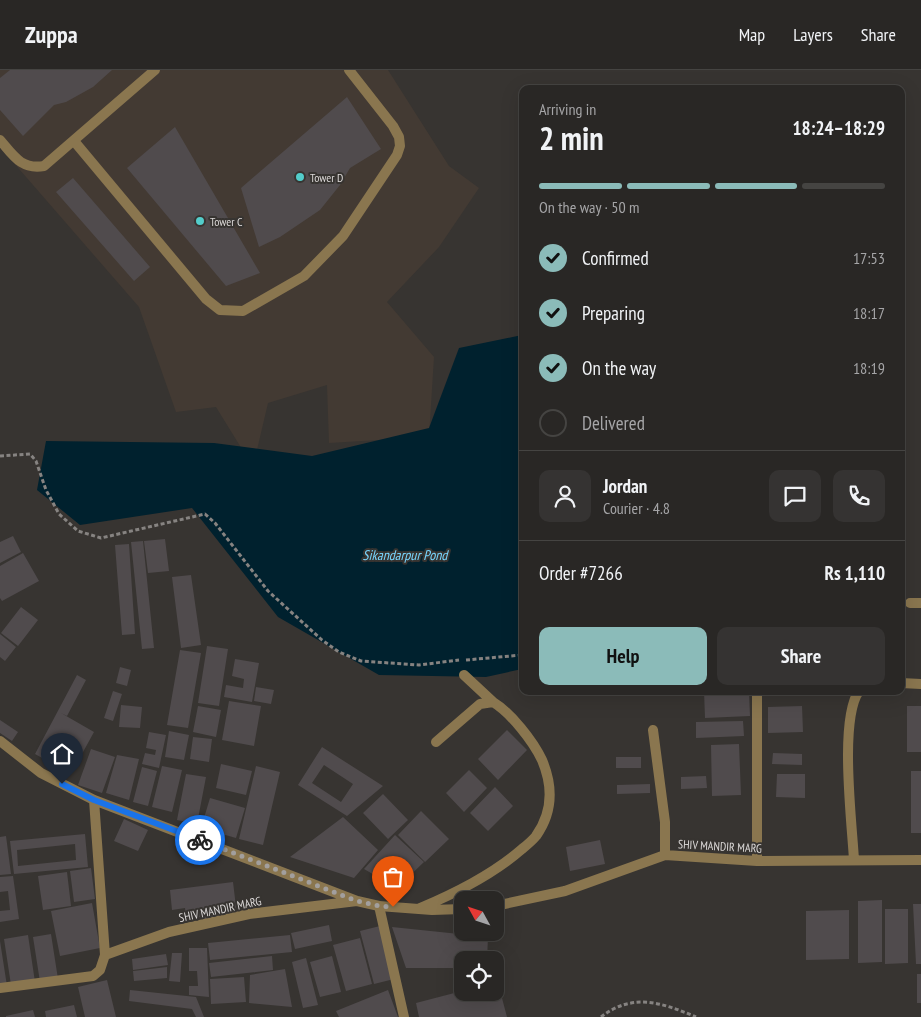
<!DOCTYPE html>
<meta charset="utf-8">
<style>
body{margin:0;font-family:"PT Sans Narrow",sans-serif;background:#353332;color:#f1f3f6;height:100vh;display:flex;flex-direction:column;font-size:19px;white-space:nowrap}
*{box-sizing:border-box;margin:0}
p{font-size:16px;color:#a5a5a7}
.icon{flex:none;width:28px;height:28px;fill:none;stroke:currentColor;stroke-width:2;stroke-linecap:round;stroke-linejoin:round}
.map{position:relative;flex:1;overflow:hidden}
.sheet{position:absolute;left:519px;top:15px;width:386px;height:610px;display:flex;flex-direction:column;background:#292725;border-radius:10px;box-shadow:0 5px 20px #0002,0 0 0 1px #454442}
.sheet>*{flex:none}
.needle{width:32px;rotate:310deg}
.buttons{position:absolute;left:454px;top:821px;display:grid;gap:10px}
.buttons a{display:grid;place-items:center;width:50px;height:50px;border-radius:10px;background:#292725;box-shadow:0 5px 20px #0002,0 0 0 1px #454442;font-size:25px}
.pin{position:absolute;display:grid;place-items:center;width:42px;height:42px;color:#fff;margin:-51px -21px;border-radius:50% 50% 50% 0;rotate:-45deg;box-shadow:0 0 5px #0007}
.pin .icon{rotate:45deg}
.courier{position:absolute;display:grid;place-items:center;width:50px;height:50px;margin:-25px;border:4px solid #1a73e8;border-radius:50%;background:#fff;color:#222;box-shadow:0 1px 6px #0007}
.headline em{font-style:normal;font-weight:800}
.headline div{display:flex;flex-direction:column-reverse}
.headline{display:flex;align-items:center;justify-content:space-between;height:85px;padding:0 20px}
h1{font-size:32px;font-weight:800;line-height:38px}
.bar{display:grid;grid-template-columns:repeat(4,1fr);gap:8px 5px;align-content:center;height:60px;padding:0 20px}
.bar i{height:6px;border-radius:4px;background:#454442}
.bar .current{background:#8bbbb9}
.bar p{grid-column:span 4}
.line{display:flex;align-items:center;gap:12px;padding:0 20px;border-top:1px solid #454442}
.line div{flex:1}
.round{display:grid;place-items:center;flex:none;width:52px;height:52px;border-radius:10px;background:#353332}
ol{padding:0 20px;list-style:none}
li{display:flex;align-items:center;gap:15px;height:55px}
li p{margin-inline-start:auto}
li .icon{padding:5px;border-radius:50%;background:#8bbbb9;color:#111;stroke-width:4}
li:last-child{color:#a5a5a7}
li i{width:28px;height:28px;border:2px solid #454442;border-radius:50%}
.action{display:flex;gap:10px;margin-top:auto;padding:10px 20px}
.action a{flex:1;height:58px;border-radius:10px;background:#8bbbb9;color:#111;font-size:20px;font-weight:800;line-height:58px;text-align:center}
.action a+a{background:#353332;color:#f1f3f6}
header{display:flex;align-items:center;gap:30px;box-sizing:border-box;height:70px;padding:0 25px;background:#292725;border-bottom:1px solid #454442}
header strong{font-size:24px}
nav{display:flex;gap:28px;margin-inline-start:auto;font-size:18px}
.map>svg:first-child{display:block}
.built{fill:#433a33}
.water{fill:#00212e}
.building{fill:#504b4d;fill-rule:evenodd}
.lines{fill:none;stroke-linecap:round;stroke-linejoin:round}
.path{stroke:#868381;stroke-width:3;stroke-dasharray:4 2.5;stroke-linecap:butt}
.service{stroke:#8a764f;stroke-width:10}
.minor{stroke:#8a764f;stroke-width:10}
.done{stroke:#a29f9e;stroke-width:5;stroke-dasharray:0 9}
.route{stroke:#1a73e8;stroke-width:6}
.poi-dot{fill:#53cdcb;stroke:#373431;stroke-width:2}
.labels{text-anchor:middle;dominant-baseline:central;stroke-width:4;stroke-linejoin:round;paint-order:stroke}
.poi-label{font-size:12px;fill:#dcd9d8;stroke:#373431;text-anchor:start}
.street-label{font-size:12px;fill:#dcd9d8;stroke:#373431}
.water-label{font-size:14px;font-style:italic;fill:#78d5fd;stroke:#373431}
</style>
<header>
<strong>Zuppa</strong>
<nav><a>Map</a><a>Layers</a><a>Share</a></nav>
</header>
<div class="map">
<svg width="921" height="947" viewBox="0 0 921 947">
<rect width="100%" height="100%" fill="#373431"/>
<path class="built" d="M0 0H388L449 96 479 118 439 177 387 232 434 287 429 367 329 373 327 315 268 333 253 397 216 337 176 342 139 237 0 77Z"/>
<path class="water" d="M522 265V599L486 607 379 605 278 547 192 438 80 455 37 420 46 371 214 373 312 386 429 358 459 278Z"/>
<path class="building" d="M10 0H112L93 17 66 32 54 35 23 66 0 40V8Z
M347 27 381 79 350 98 340 115 320 140 280 167 259 177 241 118Z
M175 57 260 203 226 216 127 98Z
M73 108 150 197 134 211 56 122Z
M13 466 21 482 0 493V472Z
M165 469 169 501 148 503 144 471Z
M143 471 154 578 142 579 131 472Z
M129 474 135 564 122 565 115 475Z
M23 483 39 511 2 531 0 528V496Z
M191 505 201 575 181 578 172 507Z
M21 537 38 550 18 576 1 563Z
M0 564 16 577 5 591 0 587Z
M207 576 228 579 219 636 198 633Z
M180 580 201 583 188 658 167 655Z
M235 589 259 593 252 632 224 627 226 615 243 618 244 609 232 606Z
M120 597 131 600 127 616 116 613Z
M77 605 86 610 67 646 61 643 94 662 71 704 35 684Z
M256 617 274 620 271 634 254 631Z
M113 621 122 624 113 651 104 648Z
M704 621H749L750 646 705 648Z
M229 631 261 636 254 676 222 670Z
M121 635 142 637 140 658 119 657Z
M198 636 221 640 216 667 193 662Z
M802 636 803 662 768 663V637Z
M907 636H921V682H907Z
M0 650 18 662 12 671 0 663Z
M743 651 744 666 696 668V652Z
M507 660 527 680 498 710 478 689Z
M169 661 189 665 184 690 165 687Z
M149 662 166 665 159 698 142 694 145 683 155 685 156 680 146 678Z
M193 667 212 669 209 692 190 689Z
M739 674 741 725 712 726 711 675Z
M322 677 383 716 347 746 298 715ZM324 695 353 714 341 732 312 713Z
M91 679 115 687 102 723 78 715Z
M773 683 802 684V695L772 694Z
M117 685 139 689 129 730 106 723Z
M616 687H641V698H616Z
M221 694 252 701 246 725 216 718Z
M162 696 182 700 172 742 152 737Z
M256 696 280 702 263 775 239 769Z
M142 697 157 701 148 736 133 732Z
M469 700 487 718 464 742 446 723Z
M911 701H921V763H911Z
M186 704 206 707 197 754 177 750Z
M777 704H805V728L776 727Z
M706 706 707 718 681 719V707Z
M650 714V723L617 724V715Z
M495 717 513 736 488 761 470 743Z
M383 724 408 750 388 769 363 743Z
M210 728 245 738 236 768 201 758Z
M421 741 449 769 425 792 398 765Z
M343 747 378 780 354 808 290 787Z
M124 749 148 760 138 781 114 771Z
M85 764 88 797 14 804 10 771ZM75 774 76 790 18 796 17 780Z
M395 765 424 792 397 818 364 799Z
M6 766 11 804 0 805V767Z
M600 770 605 794 570 801 566 777Z
M91 798 95 829 74 832 70 801Z
M67 802 71 836 43 840 38 806Z
M13 806 19 849 0 852V841L10 840 8 821 0 822V807Z
M233 812 237 845 204 853 203 847 186 848 185 838 172 840 170 820Z
M882 830V892L858 893V831Z
M92 833 100 878 60 886 51 841Z
M913 834H921V894H916Z
M885 839H908V893L885 894Z
M849 840V889L806 890V841Z
M329 855 332 871 295 879 291 863Z
M380 856 394 909 374 914 360 861Z
M392 857 488 867 487 890H462V898H406Z
M51 864 58 909 40 912 33 867Z
M28 865 35 912 11 915 4 869Z
M290 865 292 882 210 890 208 873Z
M360 868 372 914 346 921 333 875Z
M0 871 7 916 0 917Z
M189 878H207L209 927 189 925V916H198L197 901H189Z
M172 883H182L180 912 169 911Z
M166 884 168 895 133 900 132 889Z
M272 886 273 900 211 907 209 893Z
M332 886 341 922 320 927 310 892Z
M306 888 318 935 303 938 292 892Z
M167 897V908L134 911 133 901Z
M285 899 292 937 249 933 250 905Z
M917 904H921V933H917Z
M244 907 246 932 211 934 210 909Z
M107 910 116 947H85L78 917Z
M495 913H498L507 947H419L416 933 462 921 495 922Z
M130 920 196 927 204 947H196L192 939 129 931Z
M388 920 398 947H339L336 941Z
M74 935 77 947H46L45 941Z
M33 940 35 947H6V946Z"/>
<g class="lines">
<path class="path" d="M0 386 30 384 36 391 46 420 59 444 78 461 101 468 205 444 215 453 268 521 322 570 339 582 361 591 419 595 459 590
M466 590 522 585
M601 947C633 922 663 933 696 947"/>
<path class="service" d="M0 70C13 85 21 100 44 96L155 0
M74 71 206 229 220 240 243 241 304 206 343 166 397 85 400 76 399 67 393 56 349 0
M379 836 404 947"/>
<path class="minor" d="M910 533H921
M464 605 493 632
M901 613 921 614
M653 660 665 752V785
M0 671 41 703 94 730 357 831
M854 790C852 753 839 649 859 621
M757 791V621
M495 836 565 821 665 785 757 791 921 790
M420 838C456 823 492 805 522 779 527 775 532 771 536 766 553 742 553 716 542 690 533 671 511 643 493 632L480 634 436 672
M105 885 169 862 249 844 357 831 379 836 432 840 462 839
M0 918 93 906 100 900 105 885 94 730"/>
</g>
<g class="lines">
<path class="done" d="M200 770 357 831 379 836 393 837"/>
<path class="route" d="M62 714 94 730 200 770"/>
</g>
<g class="poi-dot">
<circle cx="300" cy="107" r="5"/>
<circle cx="200" cy="151" r="5"/>
</g>
<g class="labels">
<g class="poi-label">
<text x="310" y="107">Tower D</text>
<text x="210" y="151">Tower C</text>
</g>
<g class="street-label">
<text transform="translate(720 776) rotate(3)">SHIV MANDIR MARG</text>
<text transform="translate(220 839) rotate(-12)">SHIV MANDIR MARG</text>
</g>
<g class="water-label">
<text x="405" y="485">Sikandarpur Pond</text>
</g>
</g>
</svg>
<div class="buttons">
<a><svg class="needle" viewBox="-14 -14 28 28"><path d="M0-13l5 13h-10z" fill="#e53935"/><path d="M0 13l5-13h-10z" fill="#a5a5a7"/></svg></a>
<a><svg class="icon" aria-label="locate" viewBox="0 0 24 24"><circle cx="12" cy="12" r="6"/><path d="M12 2v4M12 18v4M2 12h4M18 12h4"/></svg></a>
</div>
<div class="pin" style="left:393px;top:837px;background:#ea580c"><svg class="icon" aria-label="bag" viewBox="0 0 24 24"><path d="M5 8h14l-1 12H6zM9 8a3 3 0 0 1 6 0"/></svg></div>
<div class="pin" style="left:62px;top:714px;background:#1f2937"><svg class="icon" aria-label="home" viewBox="0 0 24 24"><path d="M3 11l9-7 9 7M6 9v11h12V9"/></svg></div>
<div class="courier" style="left:200px;top:770px"><svg class="icon" aria-label="bike" viewBox="0 0 24 24"><circle cx="6" cy="16" r="4"/><circle cx="18" cy="16" r="4"/><path d="M6 16l4-8h5l3 8M10 8l3 8H6M13 5h3"/></svg></div>
<section class="sheet">
<div class="headline"><div><h1>2 min</h1><p>Arriving in</p></div><em>18:24–18:29</em></div>
<div class="bar"><i class="current"></i><i class="current"></i><i class="current"></i><i></i><p>On the way · 50 m</p></div>
<ol>
<li><svg class="icon" aria-label="check" viewBox="0 0 24 24"><path d="M5 12l5 5 9-10"/></svg>Confirmed<p>17:53</p></li>
<li><svg class="icon" aria-label="check" viewBox="0 0 24 24"><path d="M5 12l5 5 9-10"/></svg>Preparing<p>18:17</p></li>
<li><svg class="icon" aria-label="check" viewBox="0 0 24 24"><path d="M5 12l5 5 9-10"/></svg>On the way<p>18:19</p></li>
<li><i></i>Delivered</li>
</ol>
<div class="line" style="height:90px"><a class="round"><svg class="icon" aria-label="person" viewBox="0 0 24 24"><circle cx="12" cy="8" r="4"/><path d="M4 21q1-7 8-7t8 7"/></svg></a><div><b>Jordan</b><p>Courier · 4.8</p></div><a class="round"><svg class="icon" aria-label="chat" viewBox="0 0 24 24"><path d="M4 5h16v11H9l-5 4z"/></svg></a><a class="round"><svg class="icon" aria-label="phone" viewBox="0 0 24 24"><path d="M5 4h4l2 5-3 2q2 4 5 5l2-3 5 2v4C11 20 4 13 5 4z"/></svg></a></div>
<div class="line" style="height:65px"><div>Order #7266</div><b>Rs 1,110</b></div>
<div class="action"><a>Help</a><a>Share</a></div>
</section>
</div>
